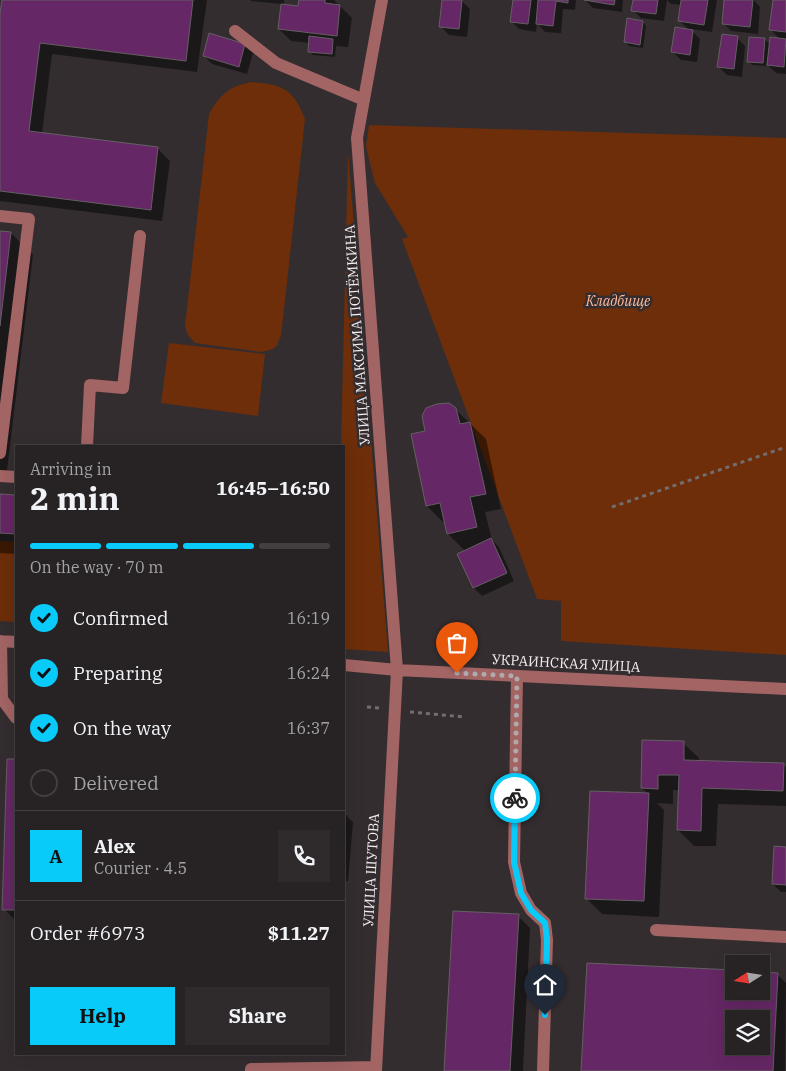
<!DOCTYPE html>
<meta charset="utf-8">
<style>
body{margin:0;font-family:"IBM Plex Serif",serif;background:#2f2a2c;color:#f1f3f6;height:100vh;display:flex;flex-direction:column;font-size:19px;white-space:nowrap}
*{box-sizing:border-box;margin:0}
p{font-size:16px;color:#a4a4a6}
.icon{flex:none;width:28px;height:28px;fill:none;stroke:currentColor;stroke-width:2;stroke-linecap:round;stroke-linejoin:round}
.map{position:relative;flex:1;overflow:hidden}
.details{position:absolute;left:15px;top:445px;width:330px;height:610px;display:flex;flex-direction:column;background:#272224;border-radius:0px;box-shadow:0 5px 20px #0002,0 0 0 1px #433f41}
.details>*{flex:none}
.needle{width:32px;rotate:258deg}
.buttons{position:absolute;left:725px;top:955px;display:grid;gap:10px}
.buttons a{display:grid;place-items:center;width:45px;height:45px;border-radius:0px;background:#272224;box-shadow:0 5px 20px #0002,0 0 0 1px #433f41;font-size:25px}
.pin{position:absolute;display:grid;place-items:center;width:42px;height:42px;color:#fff;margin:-51px -21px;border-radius:50% 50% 50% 0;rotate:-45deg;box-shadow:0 0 5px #0007}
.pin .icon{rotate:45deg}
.courier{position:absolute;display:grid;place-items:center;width:50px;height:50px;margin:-25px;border:4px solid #08cbfa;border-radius:50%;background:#fff;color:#222;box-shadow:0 1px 6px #0007}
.overview em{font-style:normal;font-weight:700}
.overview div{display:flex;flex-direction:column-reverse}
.overview{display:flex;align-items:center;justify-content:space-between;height:85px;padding:0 15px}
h1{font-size:32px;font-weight:700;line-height:38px}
.bar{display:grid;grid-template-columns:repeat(4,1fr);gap:8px 5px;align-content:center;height:60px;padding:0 15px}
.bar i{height:6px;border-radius:4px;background:#433f41}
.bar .selected{background:#08cbfa}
.bar p{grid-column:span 4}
.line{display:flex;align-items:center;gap:12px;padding:0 15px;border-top:1px solid #433f41}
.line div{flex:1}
.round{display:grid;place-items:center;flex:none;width:52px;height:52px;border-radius:0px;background:#2f2a2c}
ol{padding:0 15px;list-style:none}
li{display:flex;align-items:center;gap:15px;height:55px}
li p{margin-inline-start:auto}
li .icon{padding:5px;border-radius:50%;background:#08cbfa;color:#111;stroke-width:4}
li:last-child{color:#a4a4a6}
li i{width:28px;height:28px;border:2px solid #433f41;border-radius:50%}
.primary-button{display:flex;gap:10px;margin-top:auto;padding:10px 15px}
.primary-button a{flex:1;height:58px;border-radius:0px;background:#08cbfa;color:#111;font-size:20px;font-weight:700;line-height:58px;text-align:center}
.primary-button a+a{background:#2f2a2c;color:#f1f3f6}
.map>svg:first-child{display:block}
.green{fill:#6d2e09}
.shadow{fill:#0007;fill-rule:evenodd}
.building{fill:#652765;stroke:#655f64;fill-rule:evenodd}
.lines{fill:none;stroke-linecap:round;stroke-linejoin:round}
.path{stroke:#736d70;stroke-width:3;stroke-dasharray:4 4;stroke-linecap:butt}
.minor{stroke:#a36464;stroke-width:12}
.done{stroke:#b0aaac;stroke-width:5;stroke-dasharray:0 9}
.route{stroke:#08cbfa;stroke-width:6}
.labels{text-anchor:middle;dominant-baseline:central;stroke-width:5;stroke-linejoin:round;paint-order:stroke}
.park-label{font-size:14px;font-style:italic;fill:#ffba9a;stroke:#342d30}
.street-label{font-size:14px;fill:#f2edef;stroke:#342d30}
</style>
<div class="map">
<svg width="786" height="1071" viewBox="0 0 786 1071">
<rect width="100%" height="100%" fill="#342d30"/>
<path class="green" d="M252 82C283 84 294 90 305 119L281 336 277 345 273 349 262 352 195 343 188 335 185 326 209 114C220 95 229 86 252 82Z
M369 125 786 138V655L561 641V601L537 599 402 239 408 237 375 183 366 147Z
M348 152 388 652 344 649V446H341Z
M169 343 265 354 258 416 161 403Z
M0 541 16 542V622L0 621Z"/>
<path class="shadow" d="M3 0H207L197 72 52 54 42 134 158 149 170 161 162 221 0 201V24Z
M250 0H284V6L299 7 300 0H334L338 4V6H340L352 18 348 47 336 46 335 57 313 55 309 51 310 43 291 41 279 29 282 4 251 1Z
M444 0 462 1 470 9 467 37 449 35 441 27Z
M514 0H576L575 10 563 9 561 33 545 32 537 23 536 32 519 29 511 21Z
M585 0H623L622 12 593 8Z
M634 0H667L664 21 641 18 633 10Z
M667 0H717L712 32 690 29 700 39 697 62 681 60 673 52 690 31 679 20 682 5 671 4Z
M725 0H754L760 7 758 34 731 31 723 23Z
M774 0H786V38H784L786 40V74L776 73 766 63V66L752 65 748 61 765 39 770 45 781 40 770 29Z
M643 22 646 26 643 48 629 46 626 42Z
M737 38 745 46 742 77 727 75 719 67Z
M245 45 253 53 247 74 212 64 204 56Z
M0 232 11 233 33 255 6 479 0 478Z
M455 409 486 439 501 509 485 512 492 540 499 547 514 581 482 596 474 588 459 554 465 551 448 534 445 521 443 522 427 506V432Z
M0 495 16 496V554L0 553Z
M683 743 699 758V762L783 764 786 767V806L718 804 716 846H694L678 830 679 790H673V804L657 803 664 810 659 917 602 914 586 898 591 792 649 795 642 788Z
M8 760H16V921L4 909Z
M344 813 353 822 348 881H344Z
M786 848V892H781L773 884Z
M518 916 530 928 523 1071H445Z
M777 974 786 983 785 1071H583L734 991H761ZM734 1019H761V1046H734Z"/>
<path class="building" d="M2 0H193L186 61 40 43 29 131 158 147 151 210 0 191V13Z
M299 0H325V3L340 5 337 36 278 29 281 4 298 6Z
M442 0H462L459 29 439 27Z
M513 0H531L528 24 510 22Z
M538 0H568V3L556 1 553 26 536 24Z
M584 0H615L614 5Z
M633 0H658L656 14 631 11Z
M681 0H708L704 25 678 21Z
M724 0H753L750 27 722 24Z
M773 0H786V32L769 30Z
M627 18 643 21 640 45 624 42Z
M675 27 693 30 690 55 671 52Z
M209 33 245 44 239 67 203 56Z
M722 34 738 36 734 69 717 67Z
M309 36 333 39 332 54 308 52Z
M749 37 765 38 763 63 747 62Z
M770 37 786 39 784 67 767 65Z
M0 231 11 232 0 326Z
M449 403 456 408 460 424 470 422 486 494 470 497 477 527 447 534 440 503 426 506 411 434 425 431 422 416 426 408 437 404Z
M0 494 16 495V534L0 533Z
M491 538 507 573 473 588 457 554Z
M642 740 684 741V760L784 763 783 791 702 788 701 831 677 830 679 775H658V789L641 788Z
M7 759H16V910H2Z
M590 791 649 793 644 901 585 899Z
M774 846 786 847V885L772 884Z
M453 911 519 914 510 1071H444Z
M587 963 734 970V991H761V972L778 973 773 1071H581ZM734 1019H761V1046H734Z"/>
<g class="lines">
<path class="path" d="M612 507 786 447
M367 707 379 708
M410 712 465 717"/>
<path class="minor" d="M235 31 276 63 364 100
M0 216 29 219 0 453
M87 446 90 385 123 388 140 236
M0 476 16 477
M0 641 16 642
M1 641 2 699 16 718
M344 665 397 670 786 689
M517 676 514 862 521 893 531 910 545 923 547 940 543 1071
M656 930 786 937
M251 1071V1069L376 1067
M376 1071 397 670 357 138 382 0"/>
</g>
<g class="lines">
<path class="done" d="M457 673 517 676 515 798"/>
<path class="route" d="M515 798 514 862 521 893 531 910 545 923 547 940 545 1015"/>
</g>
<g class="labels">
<g class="park-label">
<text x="618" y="301">Кладбище</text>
</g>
<g class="street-label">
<text transform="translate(357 335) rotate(-94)">УЛИЦА МАКСИМА ПОТЁМКИНА</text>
<text transform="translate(566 663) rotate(3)">УКРАИНСКАЯ УЛИЦА</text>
<text transform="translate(371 870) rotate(-87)">УЛИЦА ШУТОВА</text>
</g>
</g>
</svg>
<div class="buttons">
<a><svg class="needle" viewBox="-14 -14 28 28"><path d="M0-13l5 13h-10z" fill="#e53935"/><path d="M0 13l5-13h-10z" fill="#a4a4a6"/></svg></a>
<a><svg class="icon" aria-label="layers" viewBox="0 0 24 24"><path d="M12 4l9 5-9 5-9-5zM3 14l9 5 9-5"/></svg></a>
</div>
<div class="pin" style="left:457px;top:673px;background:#ea580c"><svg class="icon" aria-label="bag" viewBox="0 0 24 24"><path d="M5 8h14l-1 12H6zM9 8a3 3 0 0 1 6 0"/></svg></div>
<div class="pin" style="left:545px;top:1015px;background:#1f2937"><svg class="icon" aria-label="home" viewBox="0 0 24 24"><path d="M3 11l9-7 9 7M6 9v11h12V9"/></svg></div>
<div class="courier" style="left:515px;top:798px"><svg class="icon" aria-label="bike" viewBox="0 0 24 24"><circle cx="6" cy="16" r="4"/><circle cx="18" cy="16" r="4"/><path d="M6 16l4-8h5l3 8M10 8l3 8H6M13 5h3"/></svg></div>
<section class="details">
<div class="overview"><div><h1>2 min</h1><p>Arriving in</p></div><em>16:45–16:50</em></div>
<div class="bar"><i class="selected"></i><i class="selected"></i><i class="selected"></i><i></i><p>On the way · 70 m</p></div>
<ol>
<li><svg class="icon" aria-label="check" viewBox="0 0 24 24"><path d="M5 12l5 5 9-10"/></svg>Confirmed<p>16:19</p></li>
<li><svg class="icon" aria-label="check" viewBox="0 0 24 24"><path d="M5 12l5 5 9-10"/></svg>Preparing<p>16:24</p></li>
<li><svg class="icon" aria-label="check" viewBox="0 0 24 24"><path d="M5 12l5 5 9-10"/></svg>On the way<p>16:37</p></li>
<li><i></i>Delivered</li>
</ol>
<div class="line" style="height:90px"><b class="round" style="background:#08cbfa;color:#111">A</b><div><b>Alex</b><p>Courier · 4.5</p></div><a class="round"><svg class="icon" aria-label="phone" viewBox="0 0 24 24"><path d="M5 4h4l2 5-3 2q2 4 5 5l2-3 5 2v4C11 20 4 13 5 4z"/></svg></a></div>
<div class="line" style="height:65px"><div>Order #6973</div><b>$11.27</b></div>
<div class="primary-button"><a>Help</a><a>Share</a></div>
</section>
</div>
